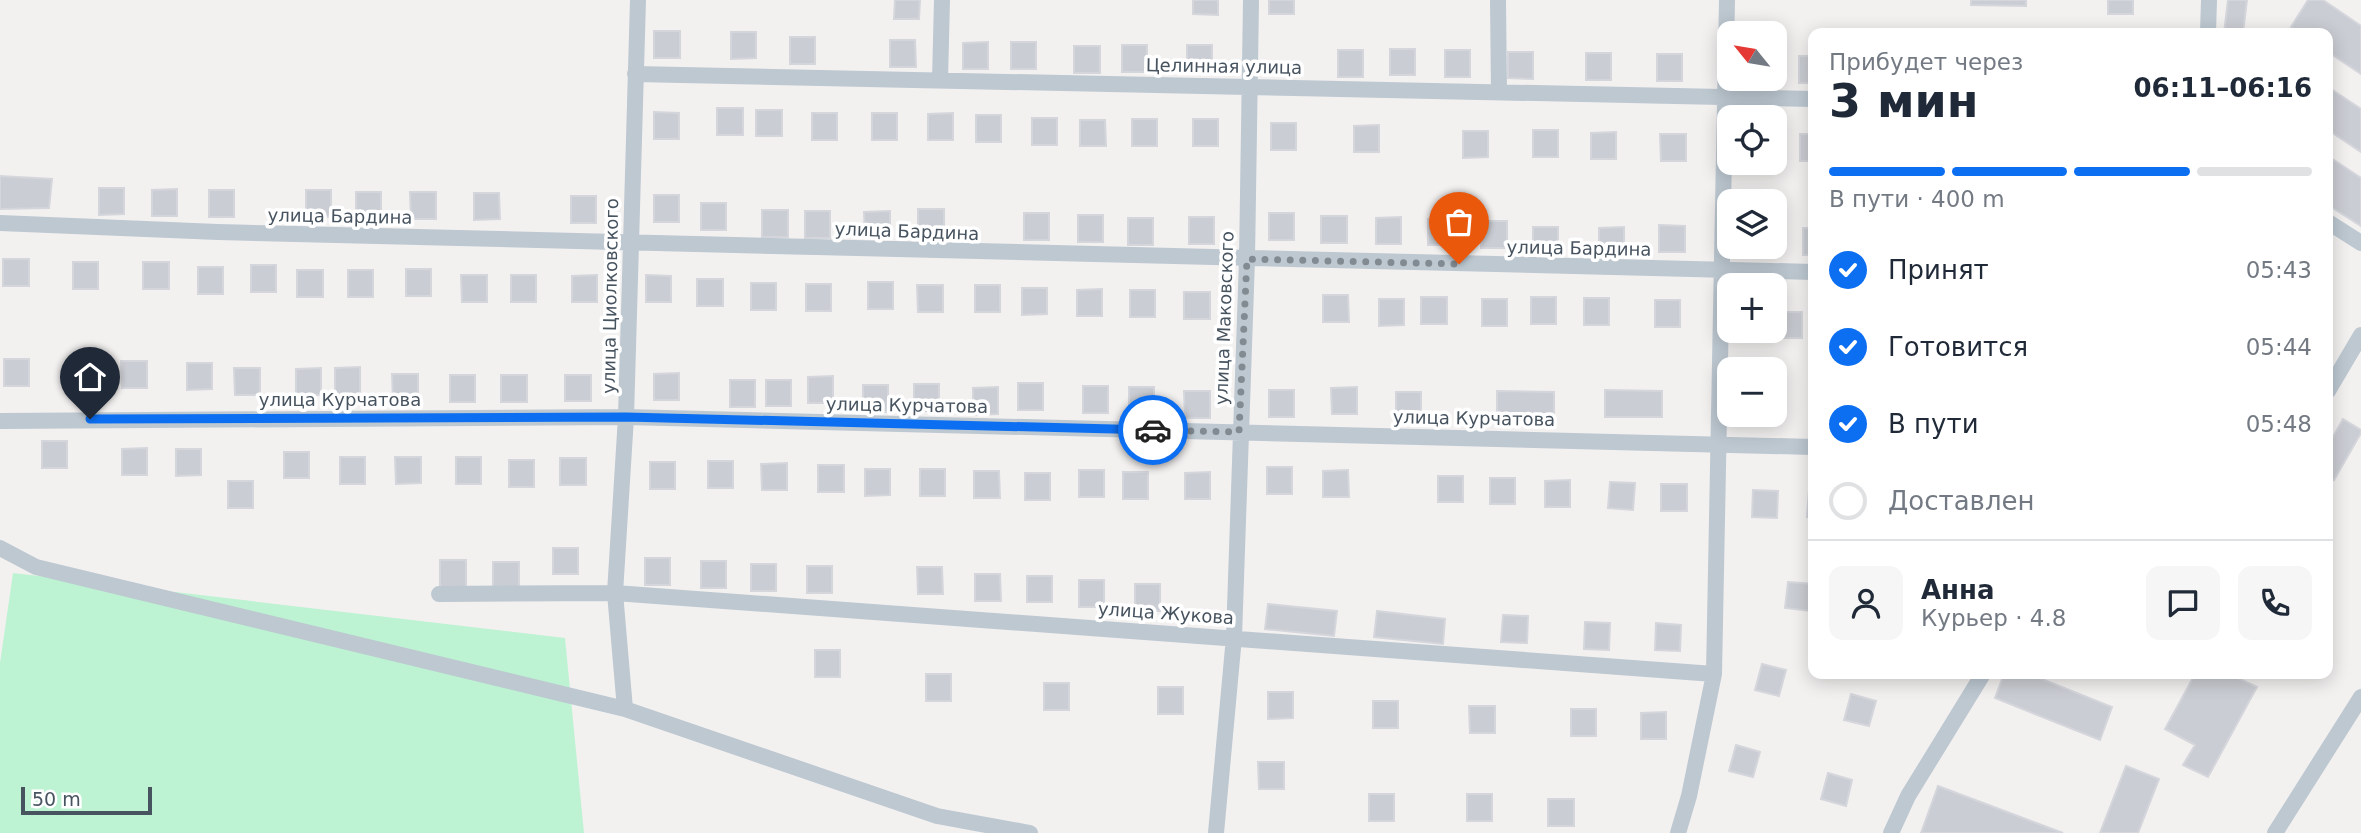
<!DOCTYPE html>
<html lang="ru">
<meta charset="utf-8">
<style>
body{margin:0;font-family:"DejaVu Sans",sans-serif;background:#f6f6f7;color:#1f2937;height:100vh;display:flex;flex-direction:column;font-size:26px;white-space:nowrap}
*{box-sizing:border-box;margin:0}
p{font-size:23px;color:#747a83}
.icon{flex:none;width:38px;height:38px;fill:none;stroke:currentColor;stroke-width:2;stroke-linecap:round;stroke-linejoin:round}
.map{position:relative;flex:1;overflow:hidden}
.panel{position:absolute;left:1808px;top:28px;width:525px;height:651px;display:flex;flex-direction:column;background:#fff;border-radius:14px;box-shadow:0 4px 18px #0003}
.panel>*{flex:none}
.needle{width:46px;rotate:300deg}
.buttons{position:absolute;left:1717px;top:21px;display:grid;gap:14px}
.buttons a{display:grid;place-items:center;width:70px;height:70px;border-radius:14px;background:#fff;box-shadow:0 4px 18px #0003;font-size:35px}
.scale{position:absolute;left:21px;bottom:18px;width:131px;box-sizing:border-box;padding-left:7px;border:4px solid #475460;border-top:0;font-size:19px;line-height:24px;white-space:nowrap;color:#475460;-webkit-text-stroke:5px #fff;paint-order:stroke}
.pin{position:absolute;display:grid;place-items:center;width:60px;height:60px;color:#fff;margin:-72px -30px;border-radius:50% 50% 50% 0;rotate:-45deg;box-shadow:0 0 7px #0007}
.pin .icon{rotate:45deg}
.courier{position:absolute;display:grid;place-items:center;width:70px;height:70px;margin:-35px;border:5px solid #0c6ff2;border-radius:50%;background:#fff;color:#222;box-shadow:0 2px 9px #0007}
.head em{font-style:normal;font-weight:600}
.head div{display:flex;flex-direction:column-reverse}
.head{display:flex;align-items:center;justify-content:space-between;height:119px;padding:0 21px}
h1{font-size:46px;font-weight:600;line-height:52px}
.bar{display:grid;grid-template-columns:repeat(4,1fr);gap:10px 7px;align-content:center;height:84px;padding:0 21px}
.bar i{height:9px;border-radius:5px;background:#e0e1e3}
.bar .on{background:#0c6ff2}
.bar p{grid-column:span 4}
.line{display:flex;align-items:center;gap:18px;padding:0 21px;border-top:2px solid #e0e1e3}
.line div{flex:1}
.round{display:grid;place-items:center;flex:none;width:74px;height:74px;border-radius:14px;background:#f6f6f7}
ol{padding:0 21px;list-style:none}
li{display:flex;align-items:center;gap:21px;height:77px}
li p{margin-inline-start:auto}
li .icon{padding:7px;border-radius:50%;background:#0c6ff2;color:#fff;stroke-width:4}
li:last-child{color:#747a83}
li i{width:38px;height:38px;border:4px solid #e0e1e3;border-radius:50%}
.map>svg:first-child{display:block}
.green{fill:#bdf3d2}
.building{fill:#cacdd3;stroke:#d4d6dc;stroke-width:2}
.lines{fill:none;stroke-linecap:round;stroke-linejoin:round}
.street{stroke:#bdc8d1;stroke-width:16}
.done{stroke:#838b92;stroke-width:7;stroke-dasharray:0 12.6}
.route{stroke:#0c6ff2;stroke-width:9}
.labels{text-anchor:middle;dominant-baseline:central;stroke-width:7;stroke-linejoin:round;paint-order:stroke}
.street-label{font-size:18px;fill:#475460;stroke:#fff}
</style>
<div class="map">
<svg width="2361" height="833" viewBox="0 0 2361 833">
<rect width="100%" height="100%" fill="#f3f0f0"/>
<path class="green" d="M13 573 565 638 584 833H0V663Z"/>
<path class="building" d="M895 0H920L919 19H894Z
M1193 0H1218V15L1193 14Z
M1269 0H1294V14H1269Z
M1971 0H2026V6L1971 5Z
M2108 0H2133V14H2108Z
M2228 0H2247L2243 33H2224Z
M2308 0H2323L2361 26V74L2328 52V33H2300L2291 27Z
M654 31H680V58H654Z
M731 32H756V58L731 59Z
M790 37H815V64H790Z
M890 40H915L916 67H890Z
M988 42V69H963V43Z
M1011 42H1036V69H1011Z
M1122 45H1147V72H1122Z
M1187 45H1212V72H1187Z
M1074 46H1100V73H1074Z
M1390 49H1415V75H1390Z
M1338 50H1363V77H1338Z
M1445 50H1470V77H1445Z
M1508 52H1533V79L1508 78Z
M1586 53H1611V80H1586Z
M1657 54H1682V81H1657Z
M1799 56H1813V83H1799Z
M2328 87 2361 109V152L2328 130Z
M717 108H743V135H717Z
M756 110H782V136H756Z
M654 112 679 113V139H654Z
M812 113H837V140H812Z
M872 113H897V140H872Z
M953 113V140H928V114Z
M976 115H1001V142H976Z
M1032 118H1057V145H1032Z
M1132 119H1157V146H1132Z
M1193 119H1218V146H1193Z
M1080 120H1105L1106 146H1080Z
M1271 123H1296V150H1271Z
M1379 125V152H1354V126Z
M1533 130H1558V157H1533Z
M1463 131H1488V157L1463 158Z
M1616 132V159H1591V133Z
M1660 134H1686V161H1661Z
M1800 134H1813V161H1800Z
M2328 156 2361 178V226L2328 205Z
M0 176 52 179 49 208 0 209Z
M99 188H124V214L99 215Z
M177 189V216H152V190Z
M209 190H234V217H209Z
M306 190H331V217H306Z
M356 192H381V219H356Z
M410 192H436V219H411Z
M474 193H499L500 219 474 220Z
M654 195H679V222H654Z
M571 196H596V223H571Z
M701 203H726V230H701Z
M918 209H944V235L918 236Z
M762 210H788V237H762Z
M805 211H830V238H805Z
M890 211V238H865L864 212Z
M1024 213H1049V240H1024Z
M1269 213H1294V240H1269Z
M1078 215H1103V242H1078Z
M1321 216H1347V243H1321Z
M1189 217H1214V244H1189Z
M1401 217V244H1376V218Z
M1128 218H1153V245H1128Z
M1453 218V245H1428V219Z
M1481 221H1507V248H1481Z
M1659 225 1685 226V252H1659Z
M1533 227H1558V254H1533Z
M1624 227V254H1599V228Z
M1803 228H1813V255H1803Z
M3 259H29V286H3Z
M73 262H98V289H73Z
M143 262H169V289H143Z
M251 265H276V292H251Z
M198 267H223V294H198Z
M406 269H431V296H406Z
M297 270H323V297H297Z
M348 270H373V297H348Z
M461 275H487V302H462Z
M511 275H536V302H511Z
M597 275V302H572V276Z
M646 275 671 276V302H646Z
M697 279H723V306H697Z
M868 282H893V309H868Z
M751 283H776V310H751Z
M806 284H831V311H806Z
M917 285H943V312H918Z
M975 285H1000V312H975Z
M1022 288H1047V314L1022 315Z
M1102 289V316H1077V290Z
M1130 290H1155V317H1130Z
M1184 292H1210V319H1184Z
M1323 295H1348L1349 322H1323Z
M1421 297H1447V324H1421Z
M1531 297H1556V324H1531Z
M1584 298H1609V325H1584Z
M1379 299H1404V325L1379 326Z
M1482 299H1507V326H1482Z
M1655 300H1680V327H1655Z
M1774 312H1802V338H1751V331H1774Z
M71 358H96V385H71Z
M4 359H29V386H4Z
M121 361H147V388H122Z
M187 363H212V389L187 390Z
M360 367V394H335V368Z
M234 368H260V395H235Z
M321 368V395H296V369Z
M679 373V400H654V374Z
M392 374H418V401H393Z
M450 375H475V402H450Z
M501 375H527V402H501Z
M565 375H591V401H565Z
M833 376V403H808V377Z
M730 380H755V407H730Z
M766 380H791V406H766Z
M1018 383H1043V410H1018Z
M914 384H939V411H914Z
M863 385H888V412H863Z
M1083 386H1108V413H1083Z
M998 387V414L973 415V388Z
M1129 387H1154V414H1129Z
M1357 387V414H1332L1331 388Z
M1269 390H1294V417H1269Z
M1605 390 1662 391V417H1605Z
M1184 391H1210V418H1185Z
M1497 391 1554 392V418H1497Z
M1396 392H1421V419H1396Z
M2343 419 2361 430V433L2334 480 2328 476V446Z
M42 441H67V468H42Z
M147 448V475H122V449Z
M176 449H201V475L176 476Z
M284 452H309V478H284Z
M340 457H365V484H340Z
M395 457H421V483L396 484Z
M456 457H481V484H456Z
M560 458H586V485H560Z
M509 460H534V487H509Z
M708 461H733V488H708Z
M650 462H675V489H650Z
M787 463V490H762L761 464Z
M818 465H844V492H818Z
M1267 467H1292V494H1267Z
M865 469H890V495L865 496Z
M920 469H945V496H920Z
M1079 470H1104V497H1079Z
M1348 470 1349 497H1323V471Z
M974 471H999L1000 498H974Z
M1123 472H1148V499H1123Z
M1210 472V499H1185V473Z
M1025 473H1050V500H1025Z
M1438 476H1463V502H1438Z
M1490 478H1515V504H1490Z
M1570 480V507H1545V481Z
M228 481H253V508H228Z
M1610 482 1635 483 1633 510 1608 508Z
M1661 484H1687V511H1661Z
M1753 490 1778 491 1777 518 1752 517Z
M1809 490H1813V517H1807Z
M553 548H578V574H553Z
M645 558H670V585H645Z
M440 560H466V587H440Z
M701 561H726V588H701Z
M493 562H519V589H493Z
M751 564H776V591H751Z
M807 566H832V593H807Z
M917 567H942L943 594H918Z
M975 574H1000L1001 601H975Z
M1027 576H1052V602H1027Z
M1079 580H1104V607H1079Z
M1788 582 1813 584 1810 611 1785 608Z
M1135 584H1160V611H1135Z
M1268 604 1337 611 1334 636 1265 629Z
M1377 611 1445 619 1443 644 1374 637Z
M1503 615 1528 616 1527 643 1501 642Z
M1585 622 1610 623 1609 650 1584 649Z
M1656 623 1681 625 1680 651 1655 650Z
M815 650H840V677H815Z
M1762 664 1786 670 1779 696 1755 690Z
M926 674H951V701H926Z
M2004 674H2029L2112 707 2100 740 1995 698Z
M2195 674H2229L2257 687 2208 777 2183 765 2195 745 2165 729Z
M1044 683H1069V710H1044Z
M1158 687H1183V714H1158Z
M1268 692H1293V718L1268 719Z
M1851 694 1876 701 1869 726 1844 720Z
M1373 701H1398V728H1373Z
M1469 706H1495V733H1470Z
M1571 709H1596V736H1571Z
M1666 712V739H1641V713Z
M1736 745 1760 752 1753 777 1729 771Z
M1258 762H1284V789H1259Z
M2126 766 2159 779 2138 833H2100Z
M1828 773 1852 780 1846 806 1821 799Z
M1938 786 2063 833H1921Z
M1369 794H1394V821H1369Z
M1467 794H1492V821H1467Z
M1548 799H1574V826H1548Z"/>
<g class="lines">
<path class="street" d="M638 0 626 417 615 593 625 709 937 816 1030 833
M1498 0 1499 92
M2208 33 2209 0
M635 74 1813 99
M940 80 942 0
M2328 222 2361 243
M0 223 218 232 1813 272
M2328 391 2361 335
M0 421 626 417 1813 447
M0 548 36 567 625 709
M439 594 615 593 1714 674
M1216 833 1234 637 1247 259 1251 0
M1678 833 1689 796 1714 674 1727 0
M1891 833 1908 796 1983 674
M2275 833 2361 697"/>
</g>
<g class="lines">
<path class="done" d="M1153 430 1239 432 1247 259 1459 264"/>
<path class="route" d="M90 419 626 417 1153 430"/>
</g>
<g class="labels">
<g class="street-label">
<text transform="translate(1224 66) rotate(1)">Целинная улица</text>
<text transform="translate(340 216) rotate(1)">улица Бардина</text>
<text transform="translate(907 231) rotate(2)">улица Бардина</text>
<text transform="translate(1579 248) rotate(1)">улица Бардина</text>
<text transform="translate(610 296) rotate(-89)">улица Циолковского</text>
<text transform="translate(1224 318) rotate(-88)">улица Маковского</text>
<text x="340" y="399">улица Курчатова</text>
<text transform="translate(907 405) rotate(1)">улица Курчатова</text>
<text transform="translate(1474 418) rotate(1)">улица Курчатова</text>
<text transform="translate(1166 613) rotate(4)">улица Жукова</text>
</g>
</g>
</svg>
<div class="buttons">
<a><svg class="needle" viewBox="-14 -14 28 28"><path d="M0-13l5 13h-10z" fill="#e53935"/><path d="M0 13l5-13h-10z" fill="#747a83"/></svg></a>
<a><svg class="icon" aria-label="locate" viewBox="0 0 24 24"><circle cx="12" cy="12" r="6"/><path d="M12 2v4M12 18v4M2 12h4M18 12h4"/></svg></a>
<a><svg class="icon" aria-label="layers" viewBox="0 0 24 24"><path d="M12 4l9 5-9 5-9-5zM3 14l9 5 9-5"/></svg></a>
<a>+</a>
<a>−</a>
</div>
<div class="scale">50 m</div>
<div class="pin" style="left:1459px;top:264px;background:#ea580c"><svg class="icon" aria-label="bag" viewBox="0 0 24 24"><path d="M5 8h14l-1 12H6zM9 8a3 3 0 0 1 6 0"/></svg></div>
<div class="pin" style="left:90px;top:419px;background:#1f2937"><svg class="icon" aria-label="home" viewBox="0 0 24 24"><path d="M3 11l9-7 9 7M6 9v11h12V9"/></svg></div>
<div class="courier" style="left:1153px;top:430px"><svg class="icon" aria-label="car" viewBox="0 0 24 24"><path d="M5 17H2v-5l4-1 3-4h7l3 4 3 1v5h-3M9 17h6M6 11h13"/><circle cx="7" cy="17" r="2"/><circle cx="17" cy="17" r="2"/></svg></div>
<section class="panel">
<div class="head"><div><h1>3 мин</h1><p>Прибудет через</p></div><em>06:11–06:16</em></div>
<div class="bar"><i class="on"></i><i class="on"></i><i class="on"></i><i></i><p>В пути · 400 m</p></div>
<ol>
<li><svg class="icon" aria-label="check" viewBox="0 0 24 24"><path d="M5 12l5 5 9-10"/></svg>Принят<p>05:43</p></li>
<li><svg class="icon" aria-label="check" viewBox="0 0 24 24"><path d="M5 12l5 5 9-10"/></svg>Готовится<p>05:44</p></li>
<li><svg class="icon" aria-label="check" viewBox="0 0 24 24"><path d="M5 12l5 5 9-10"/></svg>В пути<p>05:48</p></li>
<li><i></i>Доставлен</li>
</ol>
<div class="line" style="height:126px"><a class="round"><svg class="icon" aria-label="person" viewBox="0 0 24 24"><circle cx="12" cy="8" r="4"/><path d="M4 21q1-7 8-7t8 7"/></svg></a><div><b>Анна</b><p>Курьер · 4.8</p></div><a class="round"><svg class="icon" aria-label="chat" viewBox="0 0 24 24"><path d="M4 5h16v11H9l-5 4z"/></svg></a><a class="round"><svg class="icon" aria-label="phone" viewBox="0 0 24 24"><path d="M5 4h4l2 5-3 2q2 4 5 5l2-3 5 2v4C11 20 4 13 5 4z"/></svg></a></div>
</section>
</div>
